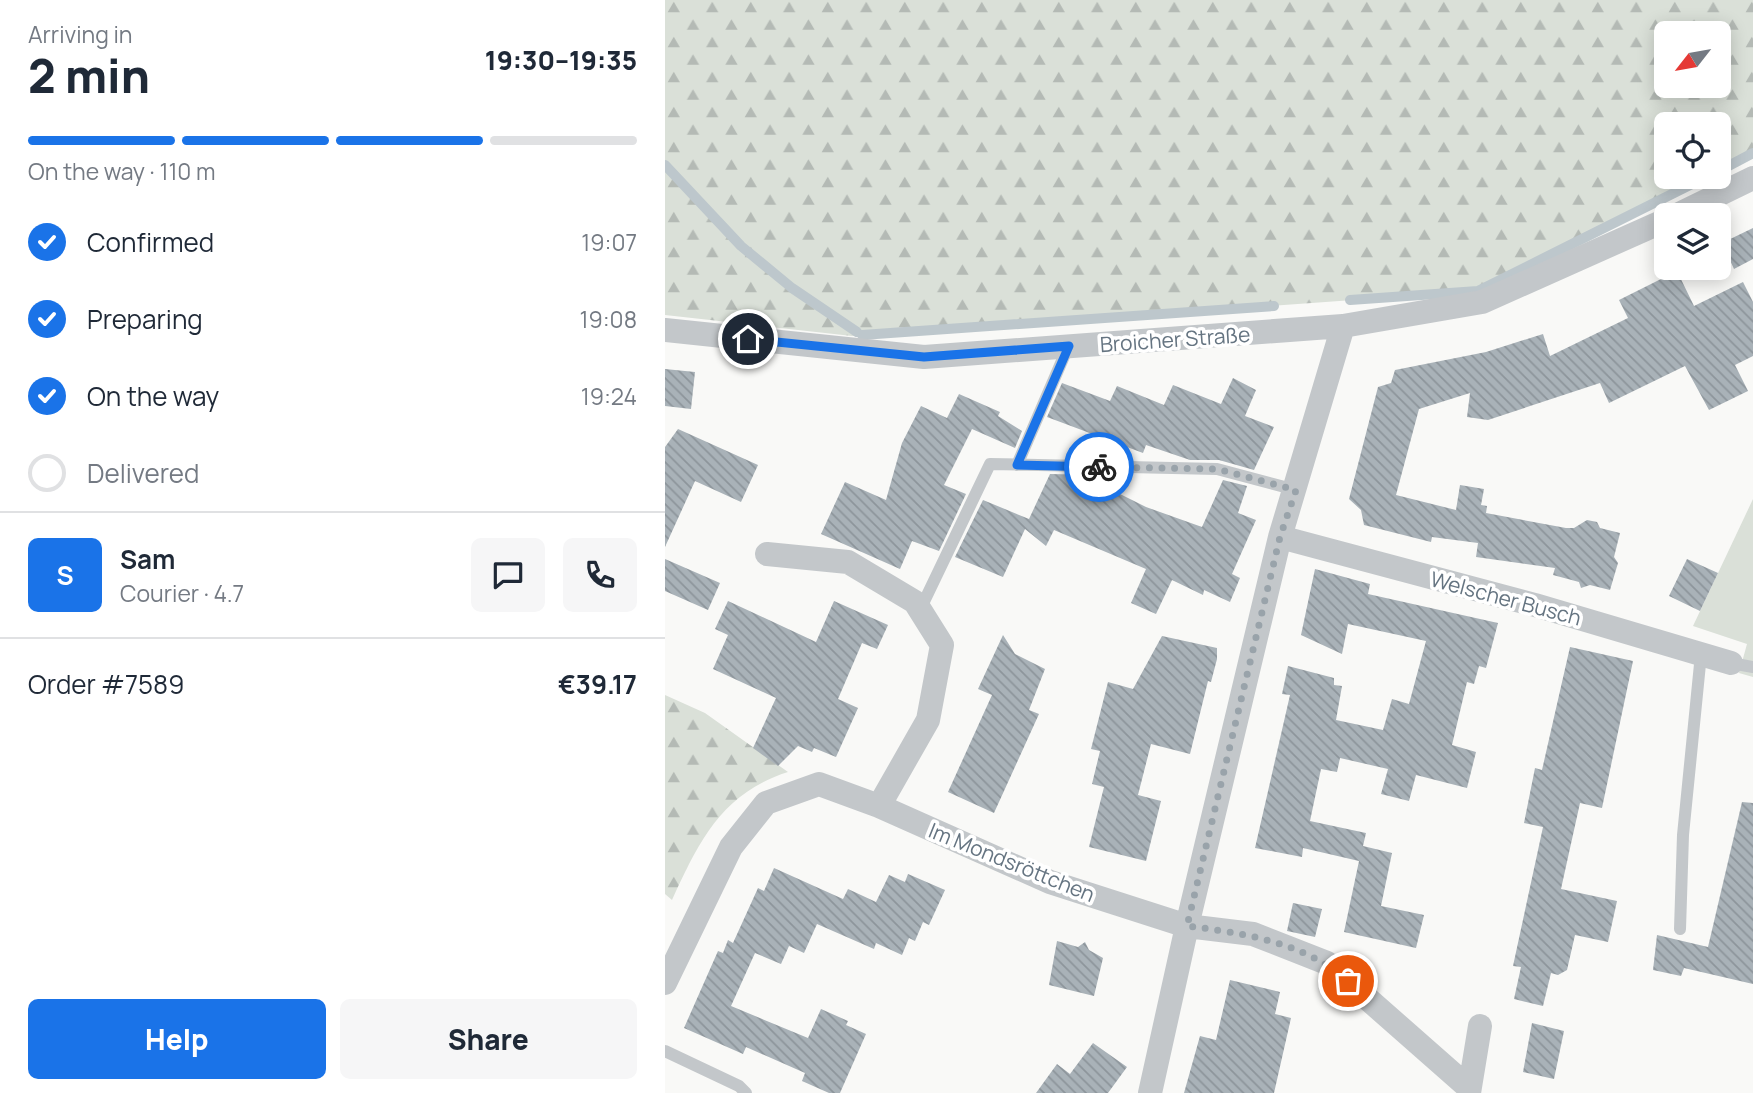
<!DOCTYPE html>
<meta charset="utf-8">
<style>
body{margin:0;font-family:Manrope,sans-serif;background:#f6f6f7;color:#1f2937;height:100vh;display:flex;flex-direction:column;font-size:26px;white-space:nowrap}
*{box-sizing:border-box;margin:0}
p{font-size:23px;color:#747a83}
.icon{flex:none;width:38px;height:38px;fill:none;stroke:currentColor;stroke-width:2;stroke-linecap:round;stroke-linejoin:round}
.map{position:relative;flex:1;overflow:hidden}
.panel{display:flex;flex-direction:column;background:#fff;width:665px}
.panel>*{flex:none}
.needle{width:46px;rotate:239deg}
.buttons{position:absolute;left:989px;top:21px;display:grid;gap:14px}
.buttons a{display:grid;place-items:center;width:77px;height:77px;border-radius:10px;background:#fff;box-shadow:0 4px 18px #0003;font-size:35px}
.pin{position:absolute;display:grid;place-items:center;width:60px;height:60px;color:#fff;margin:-30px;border:4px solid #fff;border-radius:50%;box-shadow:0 2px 7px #0007}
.courier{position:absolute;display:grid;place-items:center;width:70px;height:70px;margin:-35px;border:5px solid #1a73e8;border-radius:50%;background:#fff;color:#222;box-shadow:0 2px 9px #0007}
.summary em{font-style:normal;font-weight:800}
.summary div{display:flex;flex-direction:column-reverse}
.summary{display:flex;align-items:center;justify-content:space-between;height:119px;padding:0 28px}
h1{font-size:46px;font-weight:800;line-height:52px}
.bar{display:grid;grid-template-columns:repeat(4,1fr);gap:10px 7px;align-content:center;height:84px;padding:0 28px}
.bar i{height:9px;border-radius:5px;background:#e0e1e3}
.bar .current{background:#1a73e8}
.bar p{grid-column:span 4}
.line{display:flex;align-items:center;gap:18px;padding:0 28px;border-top:2px solid #e0e1e3}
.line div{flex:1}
.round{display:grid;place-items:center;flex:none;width:74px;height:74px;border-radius:10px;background:#f6f6f7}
ol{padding:0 28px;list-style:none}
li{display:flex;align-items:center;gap:21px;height:77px}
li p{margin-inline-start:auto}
li .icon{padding:7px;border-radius:50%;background:#1a73e8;color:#fff;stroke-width:4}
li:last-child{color:#747a83}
li i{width:38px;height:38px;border:4px solid #e0e1e3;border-radius:50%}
.action{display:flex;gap:14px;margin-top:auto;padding:14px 28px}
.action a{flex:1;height:80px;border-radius:10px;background:#1a73e8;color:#fff;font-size:28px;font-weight:800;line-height:80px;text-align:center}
.action a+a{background:#f6f6f7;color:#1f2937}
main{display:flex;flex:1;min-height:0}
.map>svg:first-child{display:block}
.green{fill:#dae0d8}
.forest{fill:url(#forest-firs);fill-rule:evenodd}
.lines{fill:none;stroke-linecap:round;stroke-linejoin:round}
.stream{stroke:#bdc7cc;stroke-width:10}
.building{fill:url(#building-back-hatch)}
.service{stroke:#c3c7ca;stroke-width:12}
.minor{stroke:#c3c7ca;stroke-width:24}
.done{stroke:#99a3aa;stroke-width:7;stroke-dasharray:0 12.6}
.route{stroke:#1a73e8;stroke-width:9}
.labels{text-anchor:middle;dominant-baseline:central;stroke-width:7;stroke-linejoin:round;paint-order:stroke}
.street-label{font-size:21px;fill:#657481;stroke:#fff}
</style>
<main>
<section class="panel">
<div class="summary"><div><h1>2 min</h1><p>Arriving in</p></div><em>19:30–19:35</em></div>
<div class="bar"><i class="current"></i><i class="current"></i><i class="current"></i><i></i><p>On the way · 110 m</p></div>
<ol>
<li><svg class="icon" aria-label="check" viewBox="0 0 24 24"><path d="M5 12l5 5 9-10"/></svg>Confirmed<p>19:07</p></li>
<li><svg class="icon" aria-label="check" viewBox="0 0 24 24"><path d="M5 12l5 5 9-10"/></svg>Preparing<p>19:08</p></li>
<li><svg class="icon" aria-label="check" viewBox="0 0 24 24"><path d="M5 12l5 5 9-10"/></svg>On the way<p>19:24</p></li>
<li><i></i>Delivered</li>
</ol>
<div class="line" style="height:126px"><b class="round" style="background:#1a73e8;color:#fff">S</b><div><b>Sam</b><p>Courier · 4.7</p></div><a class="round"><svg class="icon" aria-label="chat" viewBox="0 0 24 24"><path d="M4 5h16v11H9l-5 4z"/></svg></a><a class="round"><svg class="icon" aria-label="phone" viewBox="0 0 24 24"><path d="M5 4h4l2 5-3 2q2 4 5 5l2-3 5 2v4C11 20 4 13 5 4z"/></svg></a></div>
<div class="line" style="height:91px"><div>Order #7589</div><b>€39.17</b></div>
<div class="action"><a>Help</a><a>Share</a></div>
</section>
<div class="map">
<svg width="1088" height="1093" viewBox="0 0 1088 1093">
<defs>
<pattern id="forest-firs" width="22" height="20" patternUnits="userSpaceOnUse" patternTransform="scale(1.75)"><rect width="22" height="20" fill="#dae0d8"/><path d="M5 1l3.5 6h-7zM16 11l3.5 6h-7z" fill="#b4bab5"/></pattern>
<pattern id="building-back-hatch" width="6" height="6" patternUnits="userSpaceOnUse" patternTransform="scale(1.75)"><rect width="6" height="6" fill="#a9b2b8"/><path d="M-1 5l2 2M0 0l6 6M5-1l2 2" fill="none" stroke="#8d959b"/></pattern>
</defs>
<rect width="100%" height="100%" fill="#f9f9f7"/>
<path class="green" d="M1088 499V677L1074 673 1082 644 1028 626Z"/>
<path class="forest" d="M0 0H1088V153L1054 171V124H1001V177H1041L813 291 187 336 0 315ZM1001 33H1054V86H1001Z
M0 695 40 713 123 772C57 793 34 841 7 900L0 894Z"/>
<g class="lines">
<path class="stream" d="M0 165 76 246 127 288 192 332
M1054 171 1088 153
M685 300 813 291 1041 177
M197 335 609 306"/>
</g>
<path class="building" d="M1088 228V259L1069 269 1057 243Z
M1012 271 1029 306 1078 282 1088 302V356L1070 365 1083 391 1044 410 1020 366 944 403 935 383 823 420 802 417 805 393 754 409 731 495 791 510 795 485 819 489 816 505 822 506 821 513 901 528H909L922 520 932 522 935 528 955 533 949 557 953 563 945 590 925 585 916 588 914 582 888 575 890 568 811 557 813 543 767 537 766 542 699 525 696 510 684 499 713 387 726 383 730 370 821 352 878 334 885 356 963 318 954 300Z
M0 369 30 372 26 409 0 406Z
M568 378 591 390 580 416 609 427 589 470 554 460H525L481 445 478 453 382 417 397 383 445 401 452 386 499 405 508 385 556 404Z
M294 394 335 412 333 416 357 431 350 448 307 429 279 485 301 494 274 551 247 541 235 569 156 534 180 482 221 500 237 443 256 406 282 418Z
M13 429 93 465 76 502 30 481 0 547V447Z
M385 474 430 475 440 481 437 485 481 507 537 527 558 480 582 486 573 513 591 520 567 574 575 578 565 602 539 590 538 595 507 580 491 614 466 603 481 569 389 530 381 546 360 529 338 577 290 557 318 500 364 519Z
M0 559 55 583 43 610 0 591Z
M1022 559 1053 573 1035 611 1004 596Z
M650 569 705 584 703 594 833 623 821 668 814 666 809 684 802 682 787 745 811 752 802 788 751 775 744 801 716 794 723 769 675 758 672 772 656 769 645 821 701 833 698 846 727 853 716 906 759 915 751 948 679 932 694 861 638 848 637 857 590 848 625 695 617 694 623 666 669 678V685L677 686 671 720 718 730 727 699 744 704 761 641 683 624 677 654 636 635Z
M63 601 151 642 169 601 223 625 212 649 197 643 173 699 193 708 171 757 149 748 147 752 133 746 113 766 88 748 111 698 48 669 63 635 50 629Z
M338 635 350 654 380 669 364 710 374 714 329 813 283 792 327 695 313 689Z
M497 636 552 648V659L546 682 543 681 525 754 486 744 473 795 496 801 481 861 424 847 439 787 427 784 435 751 426 749 443 682 468 689Z
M905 647 968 661 937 808 915 803 896 889 952 901 943 942 910 935 902 970 893 975 886 973 878 1006 849 999 856 967 848 966 878 827 859 823 870 768 877 770Z
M1077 802 1088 803V984L1019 968 1016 976 988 970 992 935 1043 947Z
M109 868 178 899 183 889 211 902 224 875 240 882 243 874 280 890 264 925 258 922 250 941 244 938 237 955 211 943 209 949 152 924 139 953 124 946 116 964 90 953 66 1006 143 1038 156 1009 183 1021 181 1025 201 1034 175 1093H164L137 1081 140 1073 81 1047 78 1054 19 1028 53 951 58 953 63 940 68 943 93 888 99 891Z
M628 903 657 909 650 937 622 931Z
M392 941 413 947 420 942 424 950 438 958 429 996 384 985Z
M565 980 615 992 610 1014 626 1018 609 1093H519L535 1036 551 1040Z
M867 1023 899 1031 889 1079 858 1072Z
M428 1043 462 1067 443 1093H371L392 1064 405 1074Z"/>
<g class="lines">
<path class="service" d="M352 465 403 347
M255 610 325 464 552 469 631 490
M1066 663 1088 667
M1015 929 1018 835 1036 654
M0 1051 74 1086 81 1093"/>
<path class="minor" d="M1012 215 1088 178
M0 330 259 357 678 326 817 302 1001 220
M615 537 870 605 1066 663
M102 554 183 562 250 602 277 645 263 720 214 806
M0 983 66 847 101 803 154 784 214 806 385 882 522 926 588 934 662 963 804 1088
M485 1093 522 926 615 537 678 326
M804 1093 815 1026"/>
</g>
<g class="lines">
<path class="done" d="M434 467 552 469 631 490 615 537 522 926C578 933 639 942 683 981"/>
<path class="route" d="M83 339 259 357 404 346 352 465 434 467"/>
</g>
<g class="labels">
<g class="street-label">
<text transform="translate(510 339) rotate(-4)">Broicher Straße</text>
<text transform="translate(841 598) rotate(15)">Welscher Busch</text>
<text transform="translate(347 862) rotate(22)">Im Mondsröttchen</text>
</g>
</g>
</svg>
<div class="buttons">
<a><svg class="needle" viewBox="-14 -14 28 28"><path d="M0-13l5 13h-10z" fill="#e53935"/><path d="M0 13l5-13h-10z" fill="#747a83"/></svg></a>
<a><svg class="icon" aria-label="locate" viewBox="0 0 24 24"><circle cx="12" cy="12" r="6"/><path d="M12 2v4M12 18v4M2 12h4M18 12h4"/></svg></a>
<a><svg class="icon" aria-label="layers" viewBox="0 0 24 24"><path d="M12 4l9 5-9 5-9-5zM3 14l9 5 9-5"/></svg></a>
</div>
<div class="pin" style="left:683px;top:981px;background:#ea580c"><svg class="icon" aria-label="bag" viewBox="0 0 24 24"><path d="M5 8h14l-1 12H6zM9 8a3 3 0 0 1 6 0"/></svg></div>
<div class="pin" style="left:83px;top:339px;background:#1f2937"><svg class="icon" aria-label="home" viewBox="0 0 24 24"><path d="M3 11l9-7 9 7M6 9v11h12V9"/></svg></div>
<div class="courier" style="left:434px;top:467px"><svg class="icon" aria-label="bike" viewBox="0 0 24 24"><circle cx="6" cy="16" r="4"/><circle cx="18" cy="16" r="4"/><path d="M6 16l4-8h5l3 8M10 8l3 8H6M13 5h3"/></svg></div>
</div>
</main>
